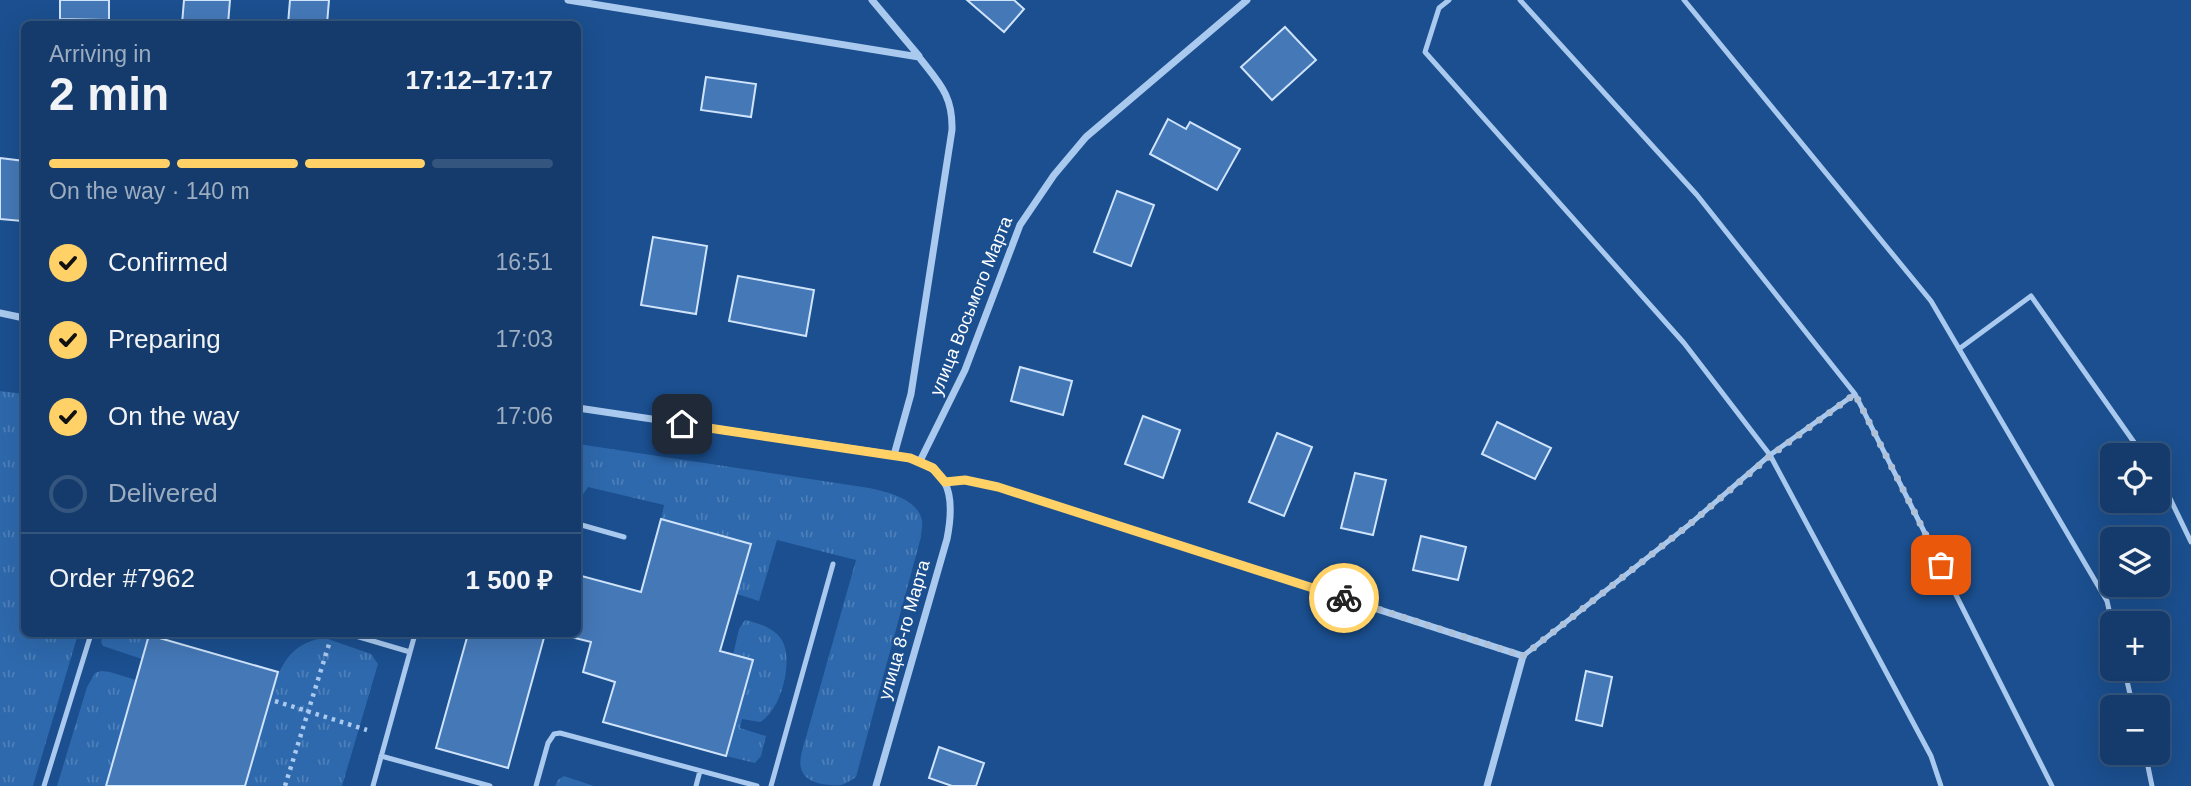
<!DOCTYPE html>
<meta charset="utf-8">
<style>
body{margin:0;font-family:Arial,sans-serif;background:#214673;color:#f1f3f6;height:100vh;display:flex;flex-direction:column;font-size:26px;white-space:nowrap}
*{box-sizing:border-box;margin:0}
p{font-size:23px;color:#9dadc1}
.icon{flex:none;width:38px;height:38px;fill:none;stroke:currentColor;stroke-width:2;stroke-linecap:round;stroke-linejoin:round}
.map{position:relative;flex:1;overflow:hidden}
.side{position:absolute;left:21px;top:21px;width:560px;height:616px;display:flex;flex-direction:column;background:#143b6b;border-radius:10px;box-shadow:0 7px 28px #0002,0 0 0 2px #33557e}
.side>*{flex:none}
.controls{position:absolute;left:2100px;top:443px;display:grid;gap:14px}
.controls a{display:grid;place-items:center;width:70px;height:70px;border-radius:10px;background:#143b6b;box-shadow:0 7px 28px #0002,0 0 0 2px #33557e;font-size:35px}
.pin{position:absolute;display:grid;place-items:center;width:60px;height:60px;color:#fff;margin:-30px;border-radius:14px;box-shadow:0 4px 10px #0006}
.courier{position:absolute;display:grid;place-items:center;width:70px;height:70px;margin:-35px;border:5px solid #ffd166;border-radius:50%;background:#fff;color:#222;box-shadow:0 2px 9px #0007}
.summary em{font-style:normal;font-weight:700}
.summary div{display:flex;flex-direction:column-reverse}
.summary{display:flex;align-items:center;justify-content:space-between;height:119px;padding:0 28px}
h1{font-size:46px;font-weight:700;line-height:52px}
.bar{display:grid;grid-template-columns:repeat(4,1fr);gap:10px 7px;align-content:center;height:84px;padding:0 28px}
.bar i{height:9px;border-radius:5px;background:#33557e}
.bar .selected{background:#ffd166}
.bar p{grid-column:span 4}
.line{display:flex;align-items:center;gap:18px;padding:0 28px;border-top:2px solid #33557e}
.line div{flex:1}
ol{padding:0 28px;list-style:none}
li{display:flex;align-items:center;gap:21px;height:77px}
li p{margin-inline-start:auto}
li .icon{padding:7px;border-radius:50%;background:#ffd166;color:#111;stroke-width:4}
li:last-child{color:#9dadc1}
li i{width:38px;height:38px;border:4px solid #33557e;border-radius:50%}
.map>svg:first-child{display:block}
.grass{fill:url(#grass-tufts)}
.building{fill:#4478b7;stroke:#cfe3fa;stroke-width:2}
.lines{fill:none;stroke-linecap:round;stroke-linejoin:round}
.path{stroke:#a9c9ee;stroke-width:4.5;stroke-dasharray:3.5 5;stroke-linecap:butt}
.lane{stroke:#a9c9ee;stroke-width:5}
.street{stroke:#a9c9ee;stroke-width:7}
.done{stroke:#afc1d8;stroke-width:7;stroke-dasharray:0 12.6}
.route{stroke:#ffd166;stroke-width:9}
.labels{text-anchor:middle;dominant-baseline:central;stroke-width:5;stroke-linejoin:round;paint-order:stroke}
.street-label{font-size:18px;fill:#fff;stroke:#1b4f8f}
</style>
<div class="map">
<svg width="2191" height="786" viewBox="0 0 2191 786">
<defs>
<pattern id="grass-tufts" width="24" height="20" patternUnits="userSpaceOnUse" patternTransform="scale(1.75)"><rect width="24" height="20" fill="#2e69ad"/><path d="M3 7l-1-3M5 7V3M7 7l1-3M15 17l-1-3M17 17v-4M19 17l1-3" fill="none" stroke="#4d80b9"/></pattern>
</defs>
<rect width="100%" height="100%" fill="#1b4f8f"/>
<path class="grass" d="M0 391 24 394V634H78L33 786H0Z
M578 444 863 487C881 490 917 497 922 520 923 525 921 532 921 537L856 777C851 780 846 784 841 785 829 786 807 784 802 771 798 762 802 752 804 744L856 560 777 540 759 601 737 594 750 544 661 519 664 505 588 487 578 502Z
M745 620C758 623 776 628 783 642 793 663 781 711 760 722L742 719 740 728 766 736 761 756 755 763 726 756 753 660 733 655 739 629Z
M104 634H149L142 659 103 646 101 642Z
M325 638 371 654 378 664 342 786H245C252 763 258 741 265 718 275 682 281 643 325 638Z
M101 671 110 672 136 680 106 786H57L87 687 95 673Z
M564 776 594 786H555L558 780Z"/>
<path class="building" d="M60 0H109V20L60 19Z
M184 0H230L228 24H182Z
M290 0H329L327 24H288Z
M967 0H1014L1024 9 1004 32Z
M1285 27 1316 60 1272 100 1241 67Z
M706 77 756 84 751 117 701 110Z
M1168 119 1186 129 1190 122 1240 149 1217 190 1150 154Z
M0 158 24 161V194L22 221 0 219Z
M1117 191 1154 205 1131 266 1094 252Z
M653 237 707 246 696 314 641 305Z
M738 276 814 290 806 336 729 321Z
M1020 367 1072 381 1063 415 1011 401Z
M1143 416 1180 430 1163 478 1125 464Z
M1497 422 1551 448 1535 479 1482 454Z
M1277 433 1312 447 1284 516 1249 502Z
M1355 473 1386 480 1373 535 1341 528Z
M661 519 751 544 720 651 753 660 726 756 603 722 615 682 583 672 591 642 559 634H578V575L641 592Z
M1421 536 1466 547 1458 580 1413 570Z
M468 634H545L508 768 436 748Z
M149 635 278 672 245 786H106Z
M1586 671 1612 677 1602 726 1576 720Z
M939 747 984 763 976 786H952L929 778Z"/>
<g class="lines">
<path class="path" d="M275 701 367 730
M285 786 330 641"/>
<path class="lane" d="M1449 0 1439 8 1425 52 1684 343 1770 455 1690 524 1523 656
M1520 0 1697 195 1855 394 1770 455 1931 756 1941 786
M1684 0 1931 301 2107 601 2112 623
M1959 349 2031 296 2143 455
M1855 394 2052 786
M2158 476 2164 486 2191 542
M578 524 624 537
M349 634 410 652
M2124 668 2133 707
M2145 752 2152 786
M381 756 490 786
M44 786 91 634
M373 786 415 634
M536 786 548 743 554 734 560 733 757 786
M696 786 700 771
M771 786 833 564"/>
<path class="street" d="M568 0 919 57C939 83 953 95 952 130L911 394 894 455
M872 0 919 56
M0 313 24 318
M578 408 894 455C947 465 957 488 947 539L876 786
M920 461 965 370 1020 225 1054 175 1086 137 1247 0
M945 482 966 480 998 487 1523 656 1487 786"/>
</g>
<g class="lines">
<path class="done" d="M1344 598 1523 656 1690 524 1770 456 1855 394 1941 565"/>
<path class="route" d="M682 424 910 458 933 468 945 482 965 480 998 487 1344 598"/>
</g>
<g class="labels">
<g class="street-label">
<text transform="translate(971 306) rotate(-68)">улица Восьмого Марта</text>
<text transform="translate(904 630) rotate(-74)">улица 8-го Марта</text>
</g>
</g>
</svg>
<div class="controls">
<a><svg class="icon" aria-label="locate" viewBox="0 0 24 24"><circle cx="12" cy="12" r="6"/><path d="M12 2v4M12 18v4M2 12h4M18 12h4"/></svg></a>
<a><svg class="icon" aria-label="layers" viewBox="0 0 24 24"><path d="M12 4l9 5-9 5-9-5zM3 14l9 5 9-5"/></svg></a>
<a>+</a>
<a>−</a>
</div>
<div class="pin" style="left:1941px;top:565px;background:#ea580c"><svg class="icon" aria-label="bag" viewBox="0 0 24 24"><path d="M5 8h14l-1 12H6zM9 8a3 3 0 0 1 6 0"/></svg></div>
<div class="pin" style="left:682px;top:424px;background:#1f2937"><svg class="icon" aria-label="home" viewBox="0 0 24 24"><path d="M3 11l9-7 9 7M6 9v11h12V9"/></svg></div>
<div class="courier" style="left:1344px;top:598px"><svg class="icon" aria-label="bike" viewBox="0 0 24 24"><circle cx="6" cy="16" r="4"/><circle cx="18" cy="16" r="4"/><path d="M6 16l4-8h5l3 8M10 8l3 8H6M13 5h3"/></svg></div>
<section class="side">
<div class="summary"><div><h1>2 min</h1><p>Arriving in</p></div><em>17:12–17:17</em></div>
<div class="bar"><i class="selected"></i><i class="selected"></i><i class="selected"></i><i></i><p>On the way · 140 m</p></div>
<ol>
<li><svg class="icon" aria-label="check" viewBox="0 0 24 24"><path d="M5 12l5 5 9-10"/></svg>Confirmed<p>16:51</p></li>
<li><svg class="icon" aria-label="check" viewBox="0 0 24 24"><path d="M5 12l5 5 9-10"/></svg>Preparing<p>17:03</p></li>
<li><svg class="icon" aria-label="check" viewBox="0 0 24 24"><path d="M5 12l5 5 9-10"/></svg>On the way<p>17:06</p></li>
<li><i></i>Delivered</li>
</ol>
<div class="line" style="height:91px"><div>Order #7962</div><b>1 500 ₽</b></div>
</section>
</div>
